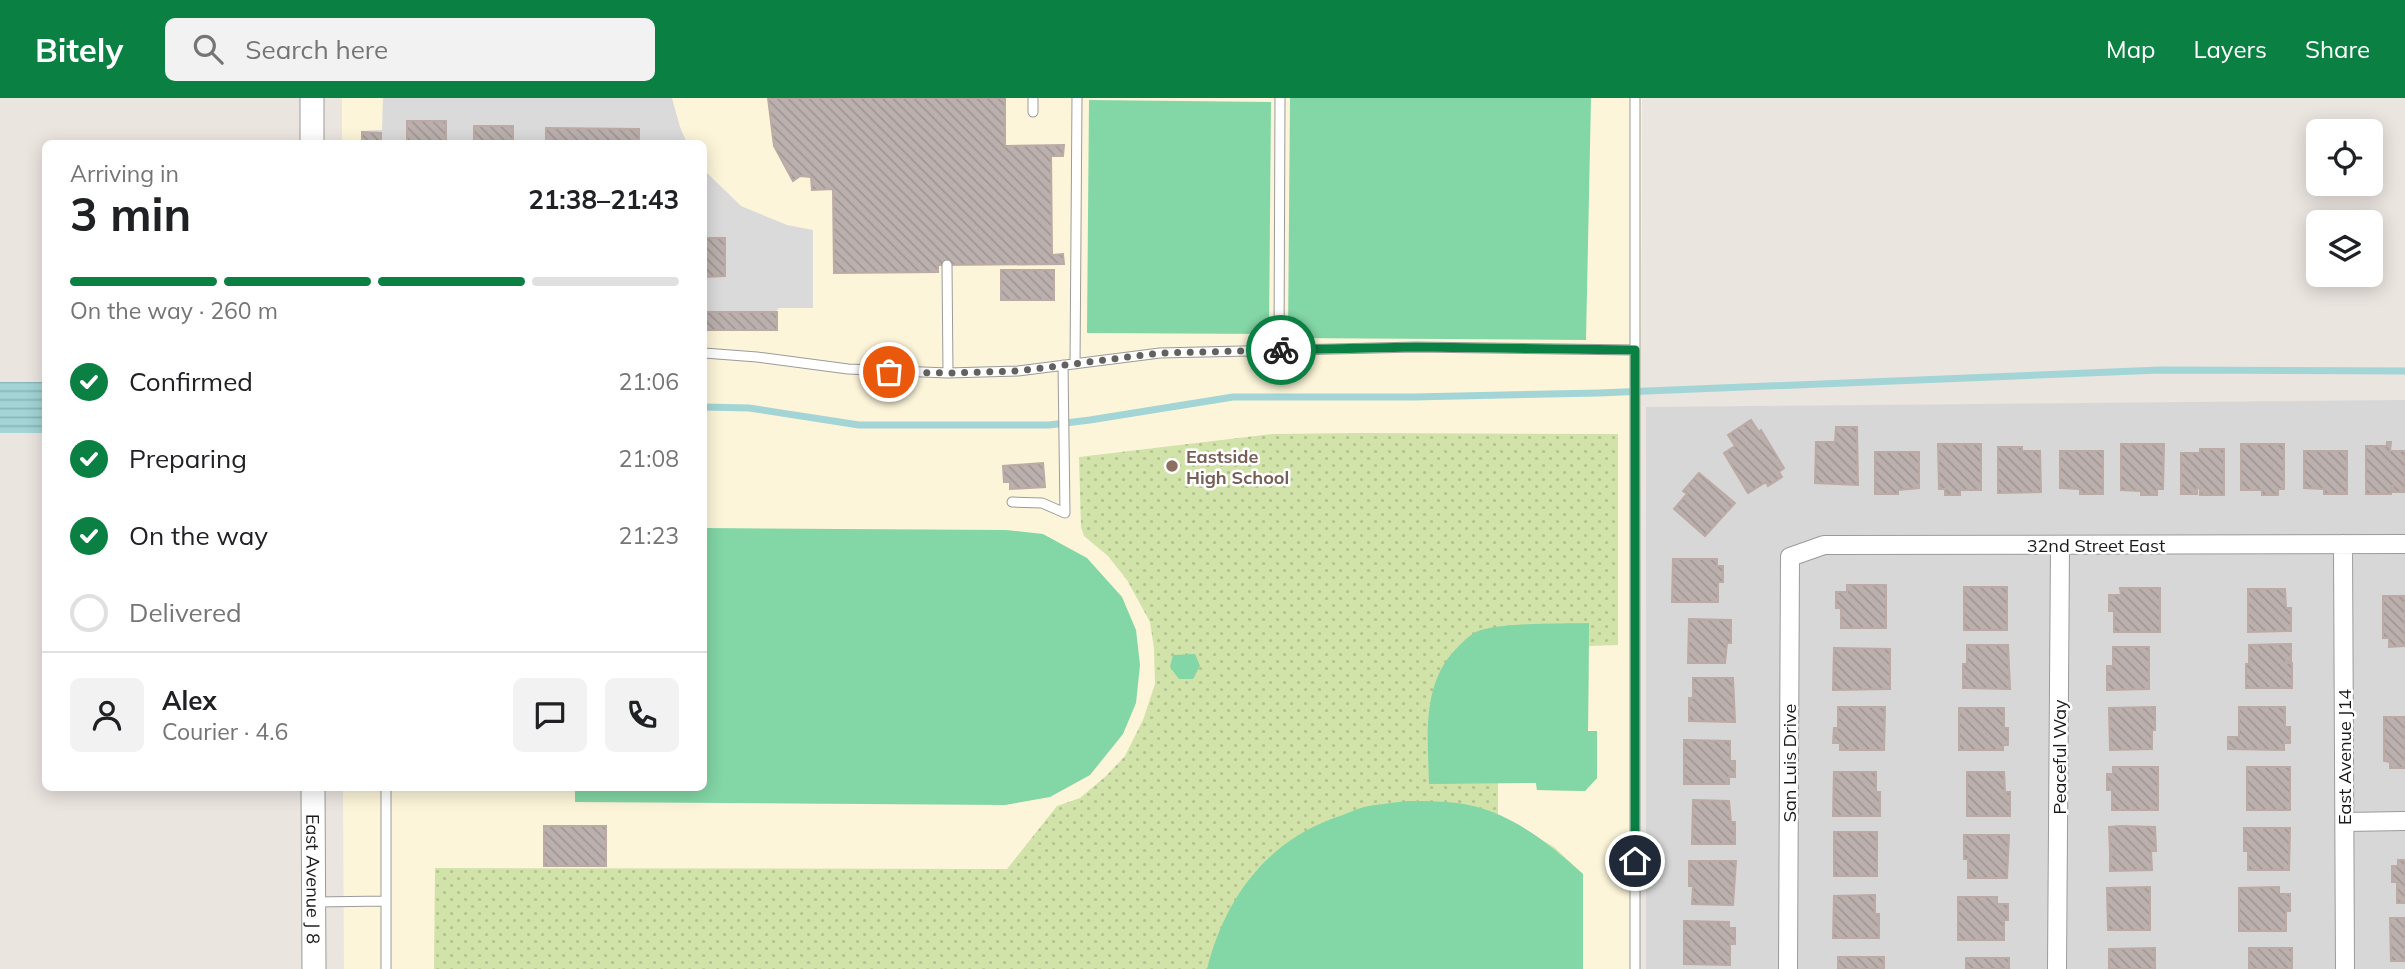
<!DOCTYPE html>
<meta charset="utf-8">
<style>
body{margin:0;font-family:Mulish,sans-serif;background:#f2f2f2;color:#202124;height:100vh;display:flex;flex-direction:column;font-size:26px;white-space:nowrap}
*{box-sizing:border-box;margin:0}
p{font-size:23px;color:#757577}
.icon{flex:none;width:38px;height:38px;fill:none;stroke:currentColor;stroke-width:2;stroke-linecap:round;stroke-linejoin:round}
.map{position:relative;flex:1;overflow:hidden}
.drawer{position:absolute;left:42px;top:42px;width:665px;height:651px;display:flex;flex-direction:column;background:#fff;border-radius:10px;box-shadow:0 4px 18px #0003}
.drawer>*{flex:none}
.buttons{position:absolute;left:2306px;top:21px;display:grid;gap:14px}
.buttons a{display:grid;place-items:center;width:77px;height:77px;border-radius:10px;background:#fff;box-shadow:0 4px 18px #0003;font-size:35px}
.pin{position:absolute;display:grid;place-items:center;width:60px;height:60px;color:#fff;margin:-30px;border:4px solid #fff;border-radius:50%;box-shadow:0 2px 7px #0007}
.courier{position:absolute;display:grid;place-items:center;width:70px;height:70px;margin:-35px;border:5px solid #0b8043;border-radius:50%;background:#fff;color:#222;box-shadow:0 2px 9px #0007}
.head em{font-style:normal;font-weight:700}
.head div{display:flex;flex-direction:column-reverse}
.head{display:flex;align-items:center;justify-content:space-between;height:119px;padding:0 28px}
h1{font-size:46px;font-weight:700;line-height:52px}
.bar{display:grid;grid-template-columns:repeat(4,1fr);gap:10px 7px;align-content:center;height:84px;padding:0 28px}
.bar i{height:9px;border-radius:5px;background:#e0e0e0}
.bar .current{background:#0b8043}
.bar p{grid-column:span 4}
.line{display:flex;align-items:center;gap:18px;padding:0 28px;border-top:2px solid #e0e0e0}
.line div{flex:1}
.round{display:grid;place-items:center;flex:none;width:74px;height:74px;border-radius:10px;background:#f2f2f2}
ol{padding:0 28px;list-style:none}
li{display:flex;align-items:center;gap:21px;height:77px}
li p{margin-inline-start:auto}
li .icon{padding:7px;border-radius:50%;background:#0b8043;color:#fff;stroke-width:4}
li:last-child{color:#757577}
li i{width:38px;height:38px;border:4px solid #e0e0e0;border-radius:50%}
header{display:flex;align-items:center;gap:42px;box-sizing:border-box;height:98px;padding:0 35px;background:#0b8043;color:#fff}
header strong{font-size:33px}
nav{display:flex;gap:38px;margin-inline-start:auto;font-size:24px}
.search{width:490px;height:63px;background:#f2f2f2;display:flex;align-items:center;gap:18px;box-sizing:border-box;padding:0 24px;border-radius:10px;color:#757577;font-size:26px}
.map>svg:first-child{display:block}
.residential{fill:#d8d7d8}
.education{fill:#fcf5d9}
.grass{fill:url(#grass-dots)}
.pitch{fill:#83d6a5}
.parking{fill:#dadada}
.water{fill:url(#water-rules)}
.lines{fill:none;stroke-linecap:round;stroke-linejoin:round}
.stream{stroke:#a3d5d6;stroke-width:7}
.building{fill:url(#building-back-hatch);stroke:#bcaaa4;stroke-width:2}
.service-casing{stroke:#9b9b9b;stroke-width:11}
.minor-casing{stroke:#9b9b9b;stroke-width:20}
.tertiary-casing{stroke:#9b9b9b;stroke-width:25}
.service{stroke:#fff;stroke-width:9}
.minor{stroke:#fff;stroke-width:18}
.tertiary{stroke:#fff;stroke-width:23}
.done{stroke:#63615f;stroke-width:7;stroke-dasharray:0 12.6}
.route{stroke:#0b8043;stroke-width:9}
.education-dot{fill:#8d6e63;stroke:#fff;stroke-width:2.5}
.labels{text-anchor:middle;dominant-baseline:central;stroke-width:5;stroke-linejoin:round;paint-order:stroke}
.education-label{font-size:18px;font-weight:bold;fill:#785e54;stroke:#fff;text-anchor:start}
.street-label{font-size:18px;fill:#1a1a1a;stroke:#fff}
</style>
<header>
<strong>Bitely</strong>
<div class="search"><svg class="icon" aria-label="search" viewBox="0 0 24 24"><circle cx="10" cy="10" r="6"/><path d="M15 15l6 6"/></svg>Search here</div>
<nav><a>Map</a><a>Layers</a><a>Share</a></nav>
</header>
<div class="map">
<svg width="2405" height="871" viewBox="0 0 2405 871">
<defs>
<pattern id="grass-dots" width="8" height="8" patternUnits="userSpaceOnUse" patternTransform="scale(1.75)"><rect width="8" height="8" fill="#d1e3a9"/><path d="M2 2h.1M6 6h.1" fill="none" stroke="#b3c291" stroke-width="1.8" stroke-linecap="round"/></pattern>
<pattern id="water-rules" width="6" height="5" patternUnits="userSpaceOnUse" patternTransform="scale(1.75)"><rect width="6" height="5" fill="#a3d5d6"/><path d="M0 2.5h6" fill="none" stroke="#8cb6b7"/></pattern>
<pattern id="building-back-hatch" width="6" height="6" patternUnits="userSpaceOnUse" patternTransform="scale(1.75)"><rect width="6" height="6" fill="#bbb0ad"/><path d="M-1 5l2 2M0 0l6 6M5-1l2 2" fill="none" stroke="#a09794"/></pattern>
</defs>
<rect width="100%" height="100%" fill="#ebe5e0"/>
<path class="residential" d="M2405 302V871H1646V309Z"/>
<path class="education" d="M342 0H1642L1639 871H344L343 690H704V46L342 45Z"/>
<path class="grass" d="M1359 335 1618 336V547L1589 548 1588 633H1597V680L1585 693 1537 692 1536 685H1498V717L1554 749 1583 776V871H434L435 770 1007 771 1057 708 1080 700 1106 678 1125 658 1143 622 1155 586 1154 550 1150 524 1127 482 1108 458 1084 438 1081 429 1079 359 1273 336Z"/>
<path class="pitch" d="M1290 0H1591L1586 242 1288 240Z
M1089 2 1271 4 1269 236 1087 235Z
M704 430 1006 432 1043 436 1087 460 1122 499 1136 532 1140 567 1136 605 1123 636 1090 677 1050 699 1005 707 575 704V690H704Z
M1589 525 1588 633H1597V680L1585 693 1537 692 1536 685 1429 686C1428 640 1421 588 1455 552 1461 546 1468 538 1476 534 1497 524 1563 526 1589 525Z
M1195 556 1200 568 1193 581H1179L1170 569 1173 557Z
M1407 703C1429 703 1452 703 1473 708 1515 718 1551 747 1583 776V871H1207C1225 801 1264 746 1334 720 1344 717 1354 712 1364 709 1379 706 1393 705 1407 703Z"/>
<path class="parking" d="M383 0H672L680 29 687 45 361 46V33L382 32Z
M704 72 741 108 787 127 813 132V210H779L775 214V231L704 230Z"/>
<path class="water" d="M0 284H45V335H0Z"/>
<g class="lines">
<path class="stream" d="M704 309 749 310 859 327H1049L1090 322 1233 299H1413L1599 295 2160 272 2405 273"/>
</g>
<path class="building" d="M768 0H1005V48L1064 47 1063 58H1051L1052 157 1063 156 1064 166 938 167V174L834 175 833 91 812 92 811 79 800 78 793 83 774 48Z
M407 23H446V46H407Z
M474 28H513V46H474Z
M546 30 639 31V46H546Z
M362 34 381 35V46H362Z
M704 140H725V178L704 179Z
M1001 172H1054V202H1001Z
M704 214H777V232H704Z
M1751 322 1759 334 1761 332 1784 370 1779 374 1782 379 1768 388 1766 384 1748 395 1724 355 1735 348 1728 337Z
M1836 329H1857L1858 387 1815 385 1816 344H1835Z
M2387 344H2391L2390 353H2405V394H2393V388H2391V396H2366V348H2387Z
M1938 346H1981V392H1960V397H1945V391H1939Z
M2121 346H2164L2163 391H2157V397H2141V393L2121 392Z
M2241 346H2284V391H2278V397H2262V392H2241Z
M1998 349H2022V353H2040L2041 394 1998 395Z
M2200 351H2224V397H2200V390H2197V396H2181V355H2200Z
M2060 353H2103V396H2080V391L2060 390Z
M2304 353H2347V396H2324V391L2304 390Z
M1875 354H1919V390L1898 392V396H1875Z
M1043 365 1045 389 1010 391V384H1004L1003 368Z
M1699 375 1735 405 1705 438 1674 411 1687 396 1683 393Z
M1673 461H1717V468H1723V484H1718V504H1672Z
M1847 487H1886V530H1841V510H1836V494H1847Z
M1964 489H2007V532H1964Z
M2120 490H2160V534H2114V513H2109V497H2121Z
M2248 491H2285L2286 510H2291V533L2248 534Z
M2383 498H2405V548L2389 549V540H2383Z
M1689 521 1731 522V545H1727L1725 565H1688Z
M2291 546V563H2286V565H2292V590H2246V566H2249V547Z
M1967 547H2008L2010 591 1963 590V566H1967Z
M2113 549H2149V591L2107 592V568H2113Z
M1834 550 1890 551V591L1833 592Z
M1693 580H1733L1735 624 1689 623V600H1693Z
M1838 609H1885L1884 652H1840V645H1833L1834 630H1838Z
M2155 609V632H2152V651L2110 652 2109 610Z
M2239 609H2285V629H2290V645H2284V652L2228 651V639H2239Z
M1959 610H2004V630H2008V647H2003V652H1959Z
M2384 619H2405V670H2390V664L2384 663Z
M1684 642 1730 643V663H1735V679H1729V686H1684Z
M2113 669H2158V712H2112V692H2107V676H2113Z
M2247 669H2290V712H2247Z
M1834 674H1876V694H1880V718H1833Z
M1967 674H2004L2005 694H2010V718H1967Z
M1693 702 1729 703 1731 724H1735V746H1692Z
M544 728H606V768H544Z
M2121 728 2155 729 2156 753H2151L2152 772 2110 773V757L2116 756V755H2110L2109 729Z
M2244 730H2290L2289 772H2248V753H2244Z
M1834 734H1877V778H1834Z
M1964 737H2009L2007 780H1968V761H1964Z
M2398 762H2405V805H2397V784H2392V768H2398Z
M1689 763H1736L1733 807 1692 806 1693 788H1689Z
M2150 789V832H2108L2107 790Z
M2279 789V796H2290V813H2286V833H2239V790Z
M1875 797V816H1879V840H1833L1834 798Z
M1958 799H1997V806H2008V822H2004V842H1958Z
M2390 820H2405V863H2391Z
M1684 823 1729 824V830H1735V846H1730V867L1684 866Z
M2155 850V871H2109V851Z
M2249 850H2292V871H2249Z
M1838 859H1884V871H1838Z
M1966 860H2009V871H1966Z"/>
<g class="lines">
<g class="service-casing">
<path id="service" d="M1033 0V14
M947 167 948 275
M1279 252 1280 0
M704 255 757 259 848 271 948 275 1018 273 1160 255 1416 249 1635 252
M1075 266 1077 0
M1012 404 1042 405 1065 415 1063 267
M386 690V871
M315 804 386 803
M1635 871V0"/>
</g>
<g class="minor-casing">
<path id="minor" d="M2343 446 2345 871
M2345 724 2405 723
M1788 871 1790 459 1824 447 2405 446
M2057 871 2060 448"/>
</g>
<g class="tertiary-casing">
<g id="tertiary">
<path d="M312 0V46"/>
<path id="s1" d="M313 690 314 871"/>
</g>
</g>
<use href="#service" class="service"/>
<use href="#minor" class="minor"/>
<use href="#tertiary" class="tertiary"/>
</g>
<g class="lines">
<path class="done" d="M889 274 948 275 1018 273 1160 255 1281 252"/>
<path class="route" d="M1281 252 1416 249 1635 252V763"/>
</g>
<circle class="education-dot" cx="1172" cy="368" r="7"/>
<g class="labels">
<g class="education-label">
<text x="1186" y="358">Eastside<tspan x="1186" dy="21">High School</tspan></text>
</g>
<g class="street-label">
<text x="2096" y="447">32nd Street East</text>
<text transform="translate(2059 659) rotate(-90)">Peaceful Way</text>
<text transform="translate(2344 659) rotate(-90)">East Avenue J14</text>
<text transform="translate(1789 665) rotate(-90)">San Luis Drive</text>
<text stroke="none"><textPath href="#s1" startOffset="91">East Avenue J 8</textPath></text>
</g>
</g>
</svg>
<div class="buttons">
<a><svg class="icon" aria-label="locate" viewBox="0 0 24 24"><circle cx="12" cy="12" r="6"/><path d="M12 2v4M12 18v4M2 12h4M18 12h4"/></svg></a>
<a><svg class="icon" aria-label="layers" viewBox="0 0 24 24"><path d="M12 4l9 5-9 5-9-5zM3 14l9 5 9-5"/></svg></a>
</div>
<div class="pin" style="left:889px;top:274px;background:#ea580c"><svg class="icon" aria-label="bag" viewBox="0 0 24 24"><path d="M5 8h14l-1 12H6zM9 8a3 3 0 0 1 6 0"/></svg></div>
<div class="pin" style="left:1635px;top:763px;background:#1f2937"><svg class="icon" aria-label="home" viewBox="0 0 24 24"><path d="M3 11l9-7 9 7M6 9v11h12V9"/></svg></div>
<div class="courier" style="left:1281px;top:252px"><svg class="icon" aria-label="bike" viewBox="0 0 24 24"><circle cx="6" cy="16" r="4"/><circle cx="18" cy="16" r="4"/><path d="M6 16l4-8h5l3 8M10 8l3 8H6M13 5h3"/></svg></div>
<section class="drawer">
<div class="head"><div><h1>3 min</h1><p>Arriving in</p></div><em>21:38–21:43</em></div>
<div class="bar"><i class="current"></i><i class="current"></i><i class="current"></i><i></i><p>On the way · 260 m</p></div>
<ol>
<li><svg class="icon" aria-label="check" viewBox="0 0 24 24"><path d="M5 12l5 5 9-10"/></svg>Confirmed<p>21:06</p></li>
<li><svg class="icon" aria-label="check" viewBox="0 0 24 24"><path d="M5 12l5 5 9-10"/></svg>Preparing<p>21:08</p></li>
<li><svg class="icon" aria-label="check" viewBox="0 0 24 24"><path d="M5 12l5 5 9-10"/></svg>On the way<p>21:23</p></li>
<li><i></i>Delivered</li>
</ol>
<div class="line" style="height:126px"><a class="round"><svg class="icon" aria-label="person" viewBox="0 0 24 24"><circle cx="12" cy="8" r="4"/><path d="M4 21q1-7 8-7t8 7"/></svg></a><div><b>Alex</b><p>Courier · 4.6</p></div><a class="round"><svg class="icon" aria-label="chat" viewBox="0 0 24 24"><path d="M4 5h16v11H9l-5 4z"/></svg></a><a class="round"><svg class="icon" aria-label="phone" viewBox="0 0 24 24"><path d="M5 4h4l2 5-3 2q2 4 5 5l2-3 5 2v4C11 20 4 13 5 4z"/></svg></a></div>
</section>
</div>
